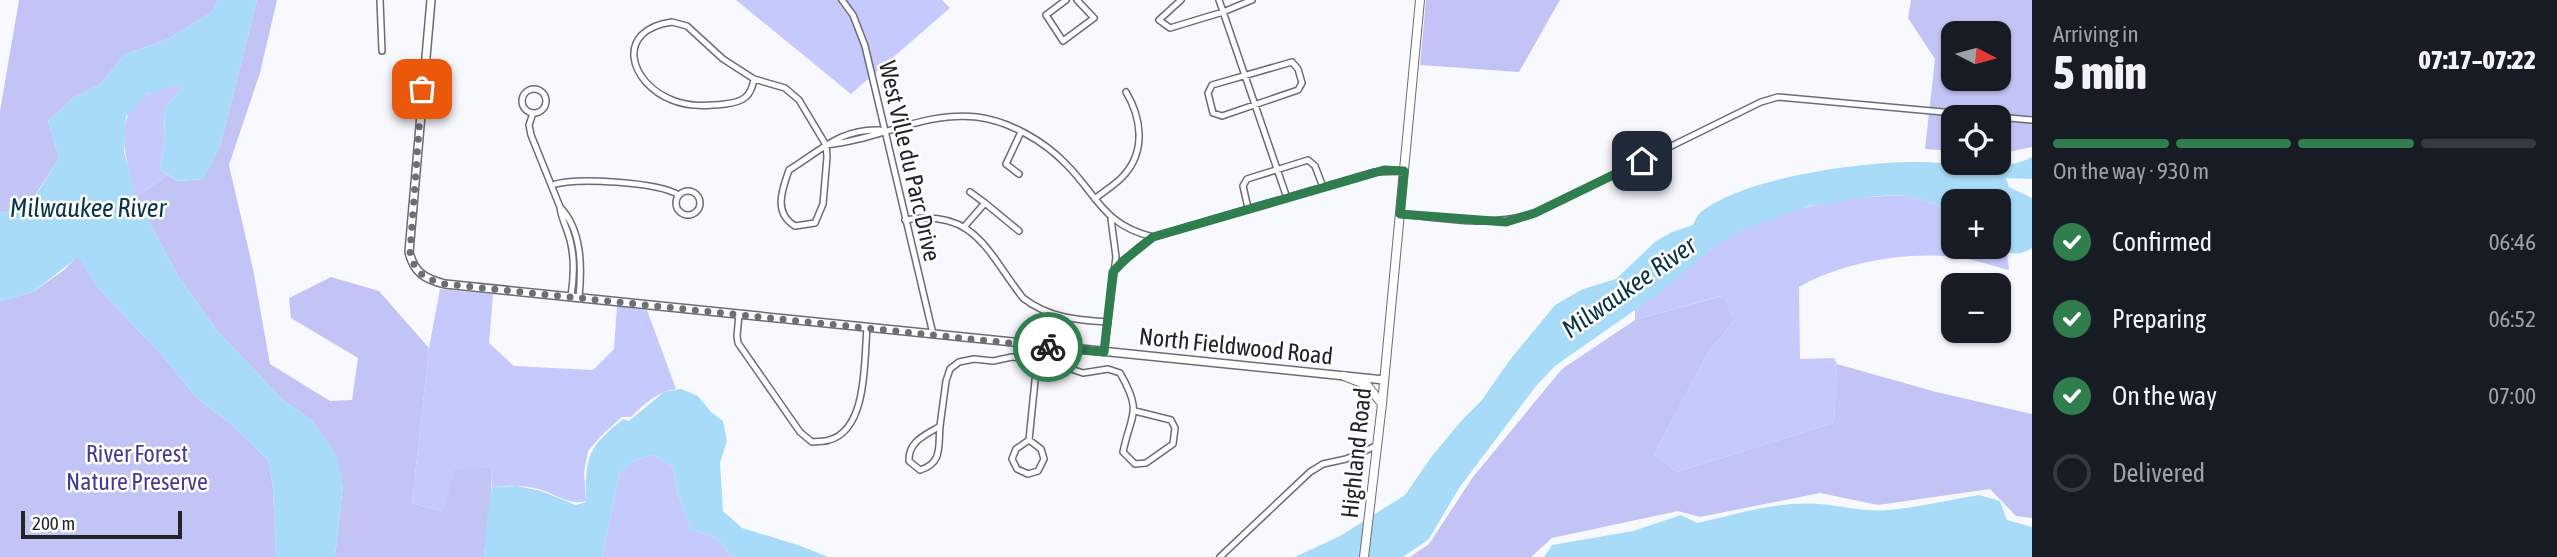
<!DOCTYPE html>
<meta charset="utf-8">
<style>
body{margin:0;font-family:"Asap Condensed",sans-serif;background:#20242c;color:#f1f3f6;height:100vh;display:flex;flex-direction:column;font-size:26px;white-space:nowrap}
*{box-sizing:border-box;margin:0}
p{font-size:23px;color:#9ea1a6}
.icon{flex:none;width:38px;height:38px;fill:none;stroke:currentColor;stroke-width:2;stroke-linecap:round;stroke-linejoin:round}
.map{position:relative;flex:1;overflow:hidden}
.drawer{display:flex;flex-direction:column;background:#171b24;width:525px}
.drawer>*{flex:none}
.needle{width:46px;rotate:96deg}
.tools{position:absolute;left:1941px;top:21px;display:grid;gap:14px}
.tools a{display:grid;place-items:center;width:70px;height:70px;border-radius:14px;background:#171b24;box-shadow:0 2px 5px #0004;font-size:35px}
.scale{position:absolute;left:21px;bottom:18px;width:161px;box-sizing:border-box;padding-left:7px;border:4px solid #232427;border-top:0;font-size:19px;line-height:24px;white-space:nowrap;color:#232427;-webkit-text-stroke:5px #fff;paint-order:stroke}
.pin{position:absolute;display:grid;place-items:center;width:60px;height:60px;color:#fff;margin:-30px;border-radius:14px;box-shadow:0 4px 10px #0006}
.courier{position:absolute;display:grid;place-items:center;width:70px;height:70px;margin:-35px;border:5px solid #307e4e;border-radius:50%;background:#fff;color:#222;box-shadow:0 2px 9px #0007}
.summary em{font-style:normal;font-weight:800}
.summary div{display:flex;flex-direction:column-reverse}
.summary{display:flex;align-items:center;justify-content:space-between;height:119px;padding:0 21px}
h1{font-size:46px;font-weight:800;line-height:52px}
.bar{display:grid;grid-template-columns:repeat(4,1fr);gap:10px 7px;align-content:center;height:84px;padding:0 21px}
.bar i{height:9px;border-radius:5px;background:#363941}
.bar .selected{background:#307e4e}
.bar p{grid-column:span 4}
ol{padding:0 21px;list-style:none}
li{display:flex;align-items:center;gap:21px;height:77px}
li p{margin-inline-start:auto}
li .icon{padding:7px;border-radius:50%;background:#307e4e;color:#fff;stroke-width:4}
li:last-child{color:#9ea1a6}
li i{width:38px;height:38px;border:4px solid #363941;border-radius:50%}
main{display:flex;flex:1;min-height:0}
.map>svg:first-child{display:block}
.green{fill:#c6c9fb}
.forest{fill:#c2c4f5;fill-rule:evenodd}
.water{fill:#a7dbf8}
.lines{fill:none;stroke-linecap:round;stroke-linejoin:round}
.minor-casing{stroke:#6b6c75;stroke-width:8}
.tertiary-casing{stroke:#6b6c75;stroke-width:10}
.secondary-casing{stroke:#6b6c75;stroke-width:10}
.minor{stroke:#fff;stroke-width:5}
.tertiary{stroke:#fff;stroke-width:7}
.secondary{stroke:#fff;stroke-width:8}
.done{stroke:#6e6e73;stroke-width:7;stroke-dasharray:0 12.6}
.route{stroke:#307e4e;stroke-width:9}
.labels{text-anchor:middle;dominant-baseline:central;stroke-width:5;stroke-linejoin:round;paint-order:stroke}
.street-label{font-size:24px;fill:#232427;stroke:#fff}
.park-label{font-size:24px;fill:#443b95;stroke:#fff}
.water-label{font-size:26px;font-style:italic;fill:#0a3549;stroke:#fff}
</style>
<main>
<div class="map">
<svg width="2032" height="557" viewBox="0 0 2032 557">
<rect width="100%" height="100%" fill="#f8f8ff"/>
<path class="green" d="M736 0H942L950 8 851 94Z
M181 84V89L164 109 165 139 160 169 168 175 136 197C127 165 109 112 150 93 160 89 171 87 181 84Z
M1906 195 1953 210V247H1994L2007 254 2009 270C1992 266 1974 259 1956 257 1907 251 1842 262 1799 287L1800 359 1834 358 1837 364 1834 423 1677 472 1654 455 1706 356 1734 320 1721 296 1635 320V309C1662 291 1685 269 1711 249 1767 208 1839 197 1906 195Z
M440 289 493 294 489 343 514 366 593 370 614 349 617 306 647 310 676 389C657 392 644 404 631 417H622L602 435 588 451 584 472 586 501C568 506 555 493 538 489 522 485 508 485 492 487L491 468 443 512 412 503 429 348Z
M654 455 673 467 678 493 691 530 715 537 733 557H602L620 471 635 460Z"/>
<path class="forest" d="M19 0H218L212 12 168 39 124 55 101 84 73 98 48 121 59 158 27 208 0 213V111Z
M257 0H277L260 73 229 165 253 269 270 364 330 401 352 400 358 358 291 318 289 298 331 277 379 291 429 348 412 503 443 512 455 469 491 468C493 497 487 527 484 557H335L343 485 313 421 284 401 218 332 178 276 136 197 168 175 177 181 203 179 220 146Z
M1426 0H1560L1519 72 1420 65Z
M1911 0H2032V147L1999 154 1998 117H1953V151L1925 149 1935 59 1908 18ZM1953 33H1998V79H1953Z
M78 256 98 288 161 354 198 399 231 424 268 460 273 488 276 557H0V301L33 292 64 270Z
M1722 296 1734 320 1706 356 1654 455 1677 472 1834 423 1837 364 1936 392 2032 414V518L2016 516 1990 489 1878 505 1820 493 1700 517 1678 511 1552 538 1531 557H1410L1429 544 1473 477 1562 369 1635 320Z"/>
<path class="water" d="M218 0H257L220 146 203 179 177 181 160 169 165 139 164 109 181 89V84L147 94 126 117 124 152 136 197 178 276 218 332 284 401 313 421 337 456 343 485 335 557H276L273 488 268 460 231 424 198 399 161 354 98 288 78 257 33 292 0 301V213L28 208 59 158 48 121 73 98 101 84 124 55 168 39 212 12Z
M2032 157V179L2006 178 2009 187 2032 198V248C2019 257 2006 254 1994 247H1998V201H1953V210L1906 195 1876 196 1808 206 1742 230 1711 249 1662 291 1555 366 1536 386 1459 488 1429 539 1403 557H1295L1340 536 1405 495 1432 456 1462 420 1482 400 1509 361 1555 305 1583 289 1616 279 1656 241 1672 232 1693 225C1695 221 1697 215 1701 212 1744 177 1865 161 1920 162 1955 162 2000 174 2032 157Z
M681 389 698 396 711 412 723 421 727 441 720 463 723 511 742 528 801 546 828 557H733L715 537 691 530 678 493 673 467 654 455 635 460 620 471 602 557H484C486 534 487 510 492 487L517 486 541 491 576 505 586 502C586 457 586 449 623 419L629 421 664 392Z
M1979 495 2000 501 2007 520 2032 527V557H1544L1552 545 1633 531 1681 515 1697 523C1738 514 1777 501 1819 504 1845 506 1861 512 1889 510 1920 507 1949 500 1979 495Z"/>
<g class="lines">
<g class="minor-casing">
<path id="minor" d="M380 0 382 51
M842 0 853 15 865 46 933 334
M1066 0 1046 15 1063 41 1094 18 1077 0
M1181 0 1159 20 1170 28 1223 12 1252 0
M1219 0 1287 198
M672 22 687 26 723 59 754 79C751 97 743 102 725 104 707 106 689 107 672 100 629 83 614 30 672 22Z
M1292 62 1298 69 1302 83 1298 90 1222 116 1213 113 1208 93 1212 85Z
M754 79 785 88 799 100 826 145 827 157 823 204 815 223 795 226C773 213 782 190 789 170 820 151 841 128 880 130
M522 101a12 12 0 1 1 24 0a12 12 0 1 1-24 0Z
M533 113 529 125 531 135 560 207C561 218 567 228 570 240 575 259 574 277 571 296
M1998 117 2032 120
M826 145C878 140 924 111 977 117 1009 121 1044 141 1066 164 1098 196 1103 225 1153 237
M1019 174 1006 164 1021 132
M552 185C576 177 657 182 679 195
M676 203a12 12 0 1 1 24 0a12 12 0 1 1-24 0Z
M1095 199C1104 191 1117 184 1125 174 1146 150 1141 117 1126 92
M985 203 1019 231
M560 207C582 230 582 267 579 297
M1248 208 1243 186 1247 179 1308 160 1315 166 1323 187
M1400 214C1445 218 1492 228 1535 213L1761 102 1778 97 1998 117
M905 220C975 208 987 252 1023 298 1049 318 1076 320 1108 322
M964 227 985 203 970 192
M1113 272 1138 248 1153 237 1374 172 1404 171
M739 314 737 336 738 343 800 432 812 442C817 441 824 442 829 440 868 430 864 359 867 328
M1104 352 1116 257 1111 219
M1037 361 1043 355 1044 346
M940 426 946 381 950 369 959 362 974 359 993 361 1012 357 1048 361 1083 373 1108 369 1120 373C1143 413 1131 413 1123 452L1135 464 1146 463 1173 444 1175 428 1171 420 1135 411
M940 426C938 447 943 463 920 470L909 461C908 441 926 435 940 426Z
M1029 440 1041 449 1044 459 1038 471 1028 474 1017 469 1012 459 1016 449Z
M1029 440 1037 361 1033 355 1034 345
M1220 557 1310 472 1323 464 1346 459 1376 446"/>
</g>
<g class="tertiary-casing">
<path id="tertiary" d="M431 0 409 252C414 273 425 279 445 284L1384 380"/>
</g>
<g class="secondary-casing">
<path id="secondary" d="M1344 376 1367 385 1382 404
M1364 557 1382 404 1420 0"/>
</g>
<use href="#minor" class="minor"/>
<use href="#tertiary" class="tertiary"/>
<use href="#secondary" class="secondary"/>
</g>
<g class="lines">
<path class="done" d="M422 89 410 252C414 273 425 279 445 284L1048 347"/>
<path class="route" d="M1048 347 1104 352 1113 272 1123 261 1153 237 1384 170 1404 171 1400 214 1506 222 1535 213 1642 161"/>
</g>
<g class="labels">
<g class="street-label">
<text transform="translate(910 161) rotate(77)">West Ville du Parc Drive</text>
<text transform="translate(1236 346) rotate(6)">North Fieldwood Road</text>
<text transform="translate(1356 453) rotate(-84)">Highland Road</text>
</g>
<g class="park-label">
<text x="137" y="453">River Forest<tspan x="137" dy="28">Nature Preserve</tspan></text>
</g>
<g class="water-label">
<text x="88" y="208">Milwaukee River</text>
<text transform="translate(1629 287) rotate(-35)">Milwaukee River</text>
</g>
</g>
</svg>
<div class="tools">
<a><svg class="needle" viewBox="-14 -14 28 28"><path d="M0-13l5 13h-10z" fill="#e53935"/><path d="M0 13l5-13h-10z" fill="#9ea1a6"/></svg></a>
<a><svg class="icon" aria-label="locate" viewBox="0 0 24 24"><circle cx="12" cy="12" r="6"/><path d="M12 2v4M12 18v4M2 12h4M18 12h4"/></svg></a>
<a>+</a>
<a>−</a>
</div>
<div class="scale">200 m</div>
<div class="pin" style="left:422px;top:89px;background:#ea580c"><svg class="icon" aria-label="bag" viewBox="0 0 24 24"><path d="M5 8h14l-1 12H6zM9 8a3 3 0 0 1 6 0"/></svg></div>
<div class="pin" style="left:1642px;top:161px;background:#1f2937"><svg class="icon" aria-label="home" viewBox="0 0 24 24"><path d="M3 11l9-7 9 7M6 9v11h12V9"/></svg></div>
<div class="courier" style="left:1048px;top:347px"><svg class="icon" aria-label="bike" viewBox="0 0 24 24"><circle cx="6" cy="16" r="4"/><circle cx="18" cy="16" r="4"/><path d="M6 16l4-8h5l3 8M10 8l3 8H6M13 5h3"/></svg></div>
</div>
<section class="drawer">
<div class="summary"><div><h1>5 min</h1><p>Arriving in</p></div><em>07:17–07:22</em></div>
<div class="bar"><i class="selected"></i><i class="selected"></i><i class="selected"></i><i></i><p>On the way · 930 m</p></div>
<ol>
<li><svg class="icon" aria-label="check" viewBox="0 0 24 24"><path d="M5 12l5 5 9-10"/></svg>Confirmed<p>06:46</p></li>
<li><svg class="icon" aria-label="check" viewBox="0 0 24 24"><path d="M5 12l5 5 9-10"/></svg>Preparing<p>06:52</p></li>
<li><svg class="icon" aria-label="check" viewBox="0 0 24 24"><path d="M5 12l5 5 9-10"/></svg>On the way<p>07:00</p></li>
<li><i></i>Delivered</li>
</ol>
</section>
</main>
